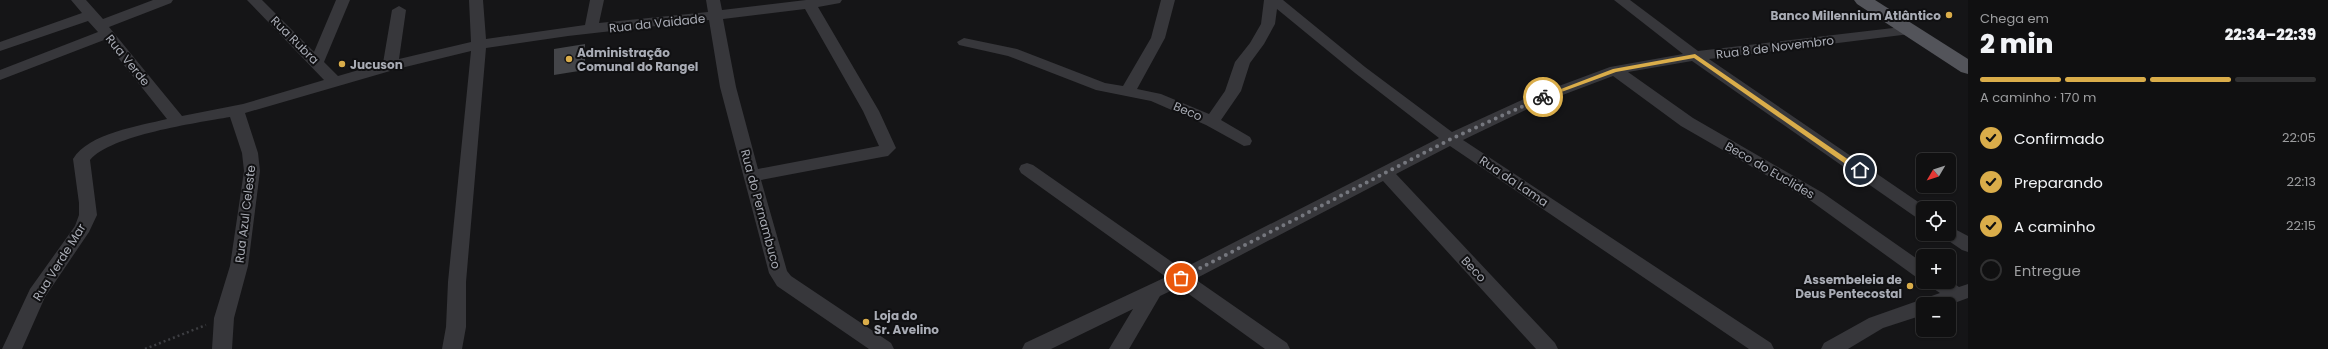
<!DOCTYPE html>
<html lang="pt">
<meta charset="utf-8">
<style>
body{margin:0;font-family:Poppins,sans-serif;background:#19191a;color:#f1f3f6;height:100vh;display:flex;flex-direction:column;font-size:15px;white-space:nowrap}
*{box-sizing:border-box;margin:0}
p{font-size:13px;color:#9c9d9f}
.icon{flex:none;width:22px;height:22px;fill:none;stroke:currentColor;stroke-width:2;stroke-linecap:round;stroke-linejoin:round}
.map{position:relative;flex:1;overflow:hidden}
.drawer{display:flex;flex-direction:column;background:#101011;width:360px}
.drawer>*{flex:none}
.needle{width:26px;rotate:231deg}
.tools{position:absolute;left:1916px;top:153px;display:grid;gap:8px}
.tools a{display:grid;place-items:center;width:40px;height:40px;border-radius:6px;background:#101011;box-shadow:0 1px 3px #0004,0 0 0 1px #303031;font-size:20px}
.pin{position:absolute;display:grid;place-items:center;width:34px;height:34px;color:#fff;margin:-17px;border:2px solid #fff;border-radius:50%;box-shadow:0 1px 4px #0007}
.courier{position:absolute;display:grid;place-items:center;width:40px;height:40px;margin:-20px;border:3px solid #daad4a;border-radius:50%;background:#fff;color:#222;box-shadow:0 1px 5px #0007}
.overview em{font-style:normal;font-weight:800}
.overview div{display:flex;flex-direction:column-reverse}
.overview{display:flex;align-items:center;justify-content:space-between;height:68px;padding:0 12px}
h1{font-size:26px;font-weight:800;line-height:30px}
.bar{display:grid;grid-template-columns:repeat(4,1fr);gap:6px 4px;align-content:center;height:48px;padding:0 12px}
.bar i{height:5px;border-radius:3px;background:#303031}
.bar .current{background:#daad4a}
.bar p{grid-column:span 4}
ol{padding:0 12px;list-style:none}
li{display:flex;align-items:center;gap:12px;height:44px}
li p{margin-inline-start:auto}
li .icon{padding:4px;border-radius:50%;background:#daad4a;color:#111;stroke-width:4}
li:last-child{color:#9c9d9f}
li i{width:22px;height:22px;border:2px solid #303031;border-radius:50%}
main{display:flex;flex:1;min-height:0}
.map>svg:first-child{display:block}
.building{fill:#444549}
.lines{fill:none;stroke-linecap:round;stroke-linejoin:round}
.path{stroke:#3d3e42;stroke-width:2.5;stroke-dasharray:2 3;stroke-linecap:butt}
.minor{fill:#37373b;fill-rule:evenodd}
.major{fill:#53545a;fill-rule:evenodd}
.route{fill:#daad4a}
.done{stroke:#75777e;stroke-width:4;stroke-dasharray:0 7.2}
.poi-dot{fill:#daad4a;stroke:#101012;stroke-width:1.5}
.labels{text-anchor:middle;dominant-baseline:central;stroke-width:4;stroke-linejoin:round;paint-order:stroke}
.poi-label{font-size:12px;font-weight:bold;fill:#a9acb5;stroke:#101012;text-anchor:start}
.street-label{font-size:12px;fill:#a9acb5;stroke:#101012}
</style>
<main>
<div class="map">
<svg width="1968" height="349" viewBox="0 0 1968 349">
<rect width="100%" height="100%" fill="#151517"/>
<path class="building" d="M585 44V70L554 75V49Z"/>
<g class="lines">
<path class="path" d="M145 349 206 325"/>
<path class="minor" d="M71 0H86L103 19 153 0H173L171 3 109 27 182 116 243 104 324 80 247 0H262L314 52 336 0H350L324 62 338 76 383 63 392 10 399 6 406 10 399 59 471 42 469 0H483L486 39 585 25 590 0H604L599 23 708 12 706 0H720L722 10 806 0H842L840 3 818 7 879 111 896 148 888 156 882 157 761 180 787 271 791 276 891 343 894 349H869L777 286 769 273 720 87 709 20 568 36 486 48 466 282V327L462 349H442L446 327 448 282 471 51 397 69 245 113 258 153 260 171 248 266 234 318 232 349H212L214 318 230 266 244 171 242 153 230 117C196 123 111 135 90 160L97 215 89 232 45 297 22 349H2L30 289 75 226 79 215V203L73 159C89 133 139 126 167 119L104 40 0 80V70L98 32 88 21 0 51V42L82 13ZM805 9 863 111 879 146 758 169 736 87 723 19Z
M1161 0H1175L1165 38 1137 89 1161 94 1209 114 1225 91 1235 62 1250 43 1261 24 1264 0H1283L1365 67 1452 132 1524 99 1610 67 1683 54 1614 0H1630L1698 51 1910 26 1915 27 1917 30 1915 33 1910 34 1709 59 1927 208H1923V220L1917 218 1692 61 1628 72 1693 118 1823 193 1923 263V279L1916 277 1811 201 1681 126 1613 76 1536 105 1463 140 1771 343 1774 349H1749L1450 146 1396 174 1555 343 1558 349H1536L1383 181 1195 279 1287 343 1290 349H1265L1179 287 1160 296 1129 349H1109L1133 309 1051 349H1022L1025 343 1166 277 1021 173 1019 169 1021 165 1027 163 1033 165 1182 269 1439 138 1355 73 1277 9 1275 24 1264 44 1250 63 1241 91 1221 120 1250 137 1252 141 1250 145 1244 146 1206 125 1151 101 1096 90 1008 56 959 45 957 42 964 38 1017 49 1105 83 1123 86 1151 38Z
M1949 226 1968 236V252L1962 250 1943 237 1941 234H1949Z
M1949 280 1959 287 1968 284V298L1949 305 1923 304V315L1883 328 1848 349H1821L1824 343 1869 318 1940 293 1931 287 1929 282H1949Z"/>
<path class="major" d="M1854 0H1875L1968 59V74L1961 72 1857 4Z"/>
</g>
<path class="route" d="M1695 54 1862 169V172H1857L1694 58 1616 72 1545 98 1540 97 1613 69Z"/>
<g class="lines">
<path class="done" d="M1181 278 1451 139 1543 97"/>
</g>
<g class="poi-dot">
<circle cx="1949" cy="15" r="4"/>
<circle cx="569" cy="59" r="4"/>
<circle cx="342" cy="64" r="4"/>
<circle cx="1910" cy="286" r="4"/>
<circle cx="866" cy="322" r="4"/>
</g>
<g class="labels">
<g class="poi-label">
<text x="1941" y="15" text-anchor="end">Banco Millennium Atlântico</text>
<text x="577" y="52">Administração<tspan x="577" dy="14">Comunal do Rangel</tspan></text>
<text x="350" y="64">Jucuson</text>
<text x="1902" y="279" text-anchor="end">Assembeleia de<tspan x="1902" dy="14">Deus Pentecostal</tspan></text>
<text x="874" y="315">Loja do<tspan x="874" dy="14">Sr. Avelino</tspan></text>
</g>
<g class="street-label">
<text transform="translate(657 23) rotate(-6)">Rua da Vaidade</text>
<text transform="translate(295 40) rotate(45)">Rua Rubra</text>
<text transform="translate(1775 47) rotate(-7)">Rua 8 de Novembro</text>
<text transform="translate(128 60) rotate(51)">Rua Verde</text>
<text transform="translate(1188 111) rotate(23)">Beco</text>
<text transform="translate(1770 170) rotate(30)">Beco do Euclides</text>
<text transform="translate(1514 181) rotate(34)">Rua da Lama</text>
<text transform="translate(761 209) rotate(75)">Rua do Pernambuco</text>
<text transform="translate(245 214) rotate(-83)">Rua Azul Celeste</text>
<text transform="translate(59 262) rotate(-58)">Rua Verde Mar</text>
<text transform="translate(1474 269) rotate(47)">Beco</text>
</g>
</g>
</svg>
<div class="tools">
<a><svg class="needle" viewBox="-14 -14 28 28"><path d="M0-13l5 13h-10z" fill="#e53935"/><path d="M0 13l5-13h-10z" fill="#9c9d9f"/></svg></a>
<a><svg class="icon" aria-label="locate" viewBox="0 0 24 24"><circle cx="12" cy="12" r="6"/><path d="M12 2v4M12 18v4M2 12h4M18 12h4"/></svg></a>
<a>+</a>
<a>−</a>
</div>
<div class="pin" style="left:1181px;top:278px;background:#ea580c"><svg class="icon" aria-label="bag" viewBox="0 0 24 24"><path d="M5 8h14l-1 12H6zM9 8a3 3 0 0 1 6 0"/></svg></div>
<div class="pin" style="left:1860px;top:170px;background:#1f2937"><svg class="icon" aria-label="home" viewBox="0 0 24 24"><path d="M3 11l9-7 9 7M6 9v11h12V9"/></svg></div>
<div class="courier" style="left:1543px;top:97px"><svg class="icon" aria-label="bike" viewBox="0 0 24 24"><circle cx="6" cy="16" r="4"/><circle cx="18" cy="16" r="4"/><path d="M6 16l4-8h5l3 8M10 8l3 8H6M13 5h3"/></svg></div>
</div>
<section class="drawer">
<div class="overview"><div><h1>2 min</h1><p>Chega em</p></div><em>22:34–22:39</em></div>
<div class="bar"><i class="current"></i><i class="current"></i><i class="current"></i><i></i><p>A caminho · 170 m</p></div>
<ol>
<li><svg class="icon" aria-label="check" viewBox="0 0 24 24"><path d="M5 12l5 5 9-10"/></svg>Confirmado<p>22:05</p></li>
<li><svg class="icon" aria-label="check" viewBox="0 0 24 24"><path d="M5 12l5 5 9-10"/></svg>Preparando<p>22:13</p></li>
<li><svg class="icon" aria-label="check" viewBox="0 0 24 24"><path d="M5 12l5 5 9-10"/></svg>A caminho<p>22:15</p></li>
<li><i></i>Entregue</li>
</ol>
</section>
</main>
